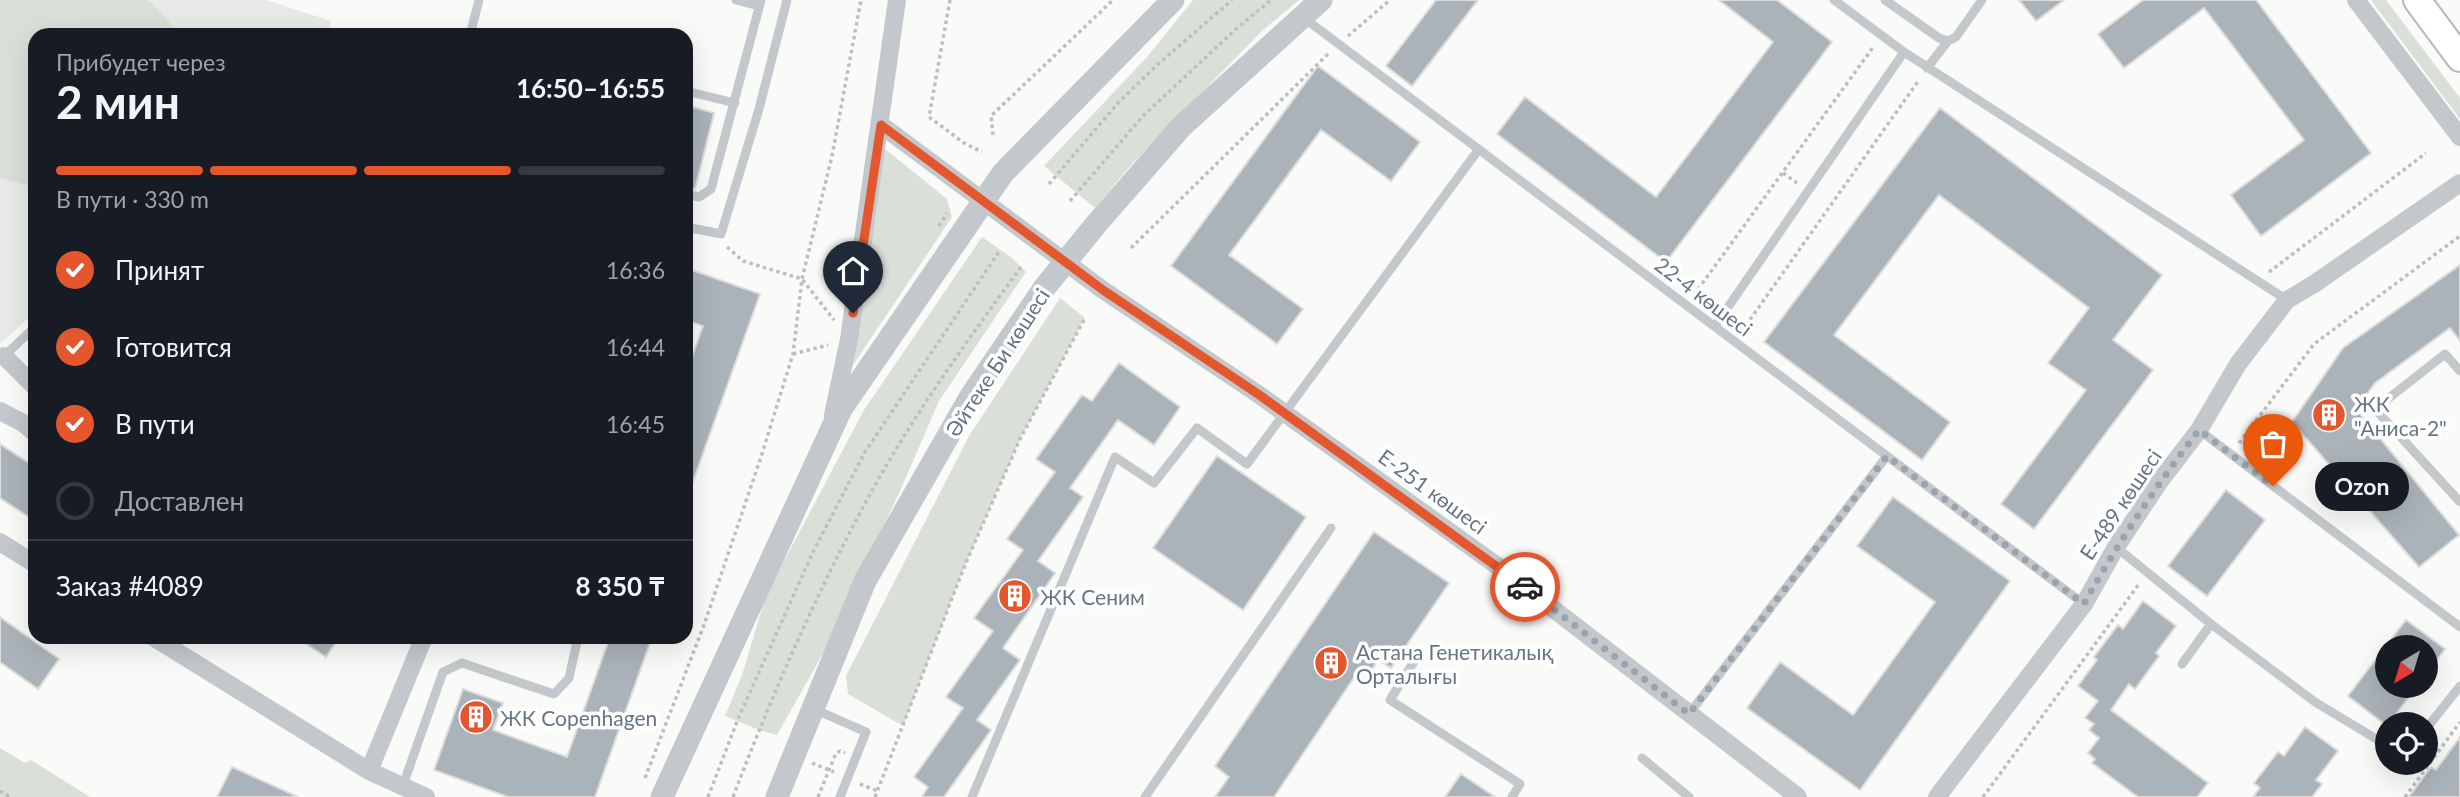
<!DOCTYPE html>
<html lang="ru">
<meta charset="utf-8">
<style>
body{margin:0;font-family:Lato,sans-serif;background:#20242c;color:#f1f3f6;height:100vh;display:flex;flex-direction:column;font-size:26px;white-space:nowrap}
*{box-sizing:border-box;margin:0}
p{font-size:23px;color:#9ea1a6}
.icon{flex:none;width:38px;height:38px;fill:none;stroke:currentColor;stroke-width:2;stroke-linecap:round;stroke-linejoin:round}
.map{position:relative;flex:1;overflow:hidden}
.panel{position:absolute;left:28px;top:28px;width:665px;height:616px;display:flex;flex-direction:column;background:#171b24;border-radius:21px;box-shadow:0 7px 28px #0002}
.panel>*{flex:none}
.needle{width:46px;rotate:218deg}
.tools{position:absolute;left:2375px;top:635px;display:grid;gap:14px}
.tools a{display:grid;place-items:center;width:63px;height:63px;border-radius:50%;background:#171b24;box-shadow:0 7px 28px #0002;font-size:35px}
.pin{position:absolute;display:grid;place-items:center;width:60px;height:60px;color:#fff;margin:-72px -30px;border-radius:50% 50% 50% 0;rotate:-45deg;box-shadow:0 0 7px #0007}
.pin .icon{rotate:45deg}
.courier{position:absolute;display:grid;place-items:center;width:70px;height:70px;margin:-35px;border:5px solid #e4572e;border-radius:50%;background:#fff;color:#222;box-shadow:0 2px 9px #0007}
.bubble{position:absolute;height:49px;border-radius:24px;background:#171b24;box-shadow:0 7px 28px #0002;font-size:23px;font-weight:700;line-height:49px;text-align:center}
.summary em{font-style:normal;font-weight:700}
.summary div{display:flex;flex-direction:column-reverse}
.summary{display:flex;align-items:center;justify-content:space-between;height:119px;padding:0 28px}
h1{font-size:46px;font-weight:700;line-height:52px}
.bar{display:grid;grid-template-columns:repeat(4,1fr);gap:10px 7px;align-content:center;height:84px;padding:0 28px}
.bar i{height:9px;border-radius:5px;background:#363941}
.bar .on{background:#e4572e}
.bar p{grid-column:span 4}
.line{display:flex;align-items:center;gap:18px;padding:0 28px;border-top:2px solid #363941}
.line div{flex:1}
ol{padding:0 28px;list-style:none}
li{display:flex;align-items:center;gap:21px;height:77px}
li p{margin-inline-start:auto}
li .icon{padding:7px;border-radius:50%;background:#e4572e;color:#fff;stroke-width:4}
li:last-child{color:#9ea1a6}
li i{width:38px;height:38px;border:4px solid #363941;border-radius:50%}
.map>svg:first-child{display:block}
.built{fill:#e8e9e9}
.green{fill:#dadfd7}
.building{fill:#aab3b9;stroke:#dcdcda;stroke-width:2}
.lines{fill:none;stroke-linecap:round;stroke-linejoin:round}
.secondary-casing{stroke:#b3babf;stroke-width:30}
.path{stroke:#bbbfc2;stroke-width:3.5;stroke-dasharray:3.5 3.5;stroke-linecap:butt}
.service{stroke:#c3c8cc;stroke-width:9}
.minor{stroke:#c3c8cc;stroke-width:18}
.tertiary{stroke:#c3c8cc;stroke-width:23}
.secondary{stroke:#fff;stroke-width:26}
.done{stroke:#99a4ac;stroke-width:7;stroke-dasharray:0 12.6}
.route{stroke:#e4572e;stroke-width:9}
.labels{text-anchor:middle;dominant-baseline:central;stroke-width:7;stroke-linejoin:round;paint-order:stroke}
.street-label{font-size:21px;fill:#657683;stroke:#fff}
.poi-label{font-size:21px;fill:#657683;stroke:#fff;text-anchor:start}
</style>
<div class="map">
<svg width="2460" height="797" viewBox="0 0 2460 797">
<rect width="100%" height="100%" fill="#fafaf8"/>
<path class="built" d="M0 0H266L331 21 328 35H35V312L0 344Z"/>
<path class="green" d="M0 0H147L152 3 181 35H35V187L0 178Z
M1193 0H1299L1262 31 1131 165 1095 208 1044 166 1147 57Z
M2371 0H2386L2460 98V119Z
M885 149 947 199 952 217 851 368 854 338Z
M982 237 1012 258 1026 272 939 401 900 491 826 648 777 735 759 730 725 716 742 675 766 595 864 410Z
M1060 298 1085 318 1020 439 965 565 903 726 848 694 846 676 969 436Z
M0 748 25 763 31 760 90 797H0Z"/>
<path class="building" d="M1436 0H1478L1412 86 1386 66Z
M1719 0H1777L1832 42 1666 262 1497 134 1525 97 1656 197 1773 42Z
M2019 0H2064L2036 21Z
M2143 0H2256L2371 153 2261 236 2231 195 2304 140 2204 8 2124 68 2098 34Z
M1318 66 1420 142 1391 181 1321 130 1229 255 1303 309 1277 344 1171 266Z
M686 105 714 113 695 189 686 187Z
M1940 108 2162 275 2113 340 2153 370 2034 529 2001 504 2086 390 2048 363 2089 308 1939 195 1834 335 1950 422 1922 460 1764 342Z
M2460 265V341L2450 328 2375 383 2356 409 2459 535 2419 567 2292 422 2343 348Z
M686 268 760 294 688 495 686 494V374L703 326 686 320Z
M1119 363 1180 407 1154 445 1118 420 1070 488 1083 497 1038 561 1055 573 1003 648 1020 660 977 720 991 730 944 797H922L928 787 914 777 963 708 946 697 993 631 974 618 1023 550 1007 539 1055 472 1036 459 1082 395 1092 401Z
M0 444 35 467V521L0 498Z
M1217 456 1306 517 1243 610 1153 548Z
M2226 490 2265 520 2207 596 2168 566Z
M1893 497 2010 581 1860 790 1747 708 1780 662 1853 715 1935 602 1857 546Z
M1374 532 1449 583 1391 668 1378 660 1370 672 1361 667 1274 797H1215L1229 777 1215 766Z
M2143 601 2176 626 2156 653 2159 656 2135 689 2129 684 2111 710 2208 783 2197 797H2138L2092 763 2095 759 2088 753 2099 738 2089 730 2094 724 2085 718 2098 701 2078 686 2097 660 2094 657 2118 625 2123 629Z
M0 617 59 659 38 689 0 662Z
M2406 620 2445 649 2426 675V648H2387V686H2417L2387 726 2348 696Z
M296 637H339L326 657Z
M610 637H652L595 797H508L434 770 463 689 503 703 493 730 567 757Z
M2305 727 2338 751 2316 780 2322 784 2312 797H2253L2260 788 2254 783 2278 752 2284 756Z
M2460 737V797H2409L2431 767 2436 770Z
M232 767 298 797H217Z
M1461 774 1495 797H1445Z"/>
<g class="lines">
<g class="secondary-casing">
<path id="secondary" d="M2417 0 2460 58"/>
</g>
<path class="path" d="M950 0 929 117 964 143 982 152
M1348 36 1390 0
M993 135 991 116 1113 0
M1783 173 1797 183
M1049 184 1118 103 1157 65 1232 0
M1070 201 1142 117 1236 29 1271 0
M939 226 947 213
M727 247 743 261 802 279 834 320
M1131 248 1329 53
M2269 272 2426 153
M1694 295 1874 46
M1742 331 1919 80
M793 354 828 345
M2239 443 2314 344 2460 236
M812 763 834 772
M645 778 704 625 761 457 793 354 802 279 832 156 861 0
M860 784 878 791
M0 791 10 797
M708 797 738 719 813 552 865 452 1000 250
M733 797C770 700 812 603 861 511 906 425 964 345 1021 267
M818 797 836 753 840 751 845 753
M875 797 965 565 1020 439 1085 318
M1983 797 2139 584
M2405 797 2460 722"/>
<path class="service" d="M736 0 759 6
M1834 0 1904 52 2287 300
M1885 0 1939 38 1948 41 1956 37 1982 0
M1304 18 2084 604
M470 35 479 0
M1927 68 1948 41
M686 91 735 103
M686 194 699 197 711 189 761 0
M686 227 721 234 759 109 787 0
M1715 326 1904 52
M4 356 35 327
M2460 371 2445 354 2375 409 2460 502
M2199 430 2460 627
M2116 547 2211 624 2315 702 2378 740 2387 743
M1418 655 1390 700 1520 784 1512 797
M2182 664 2211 624
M814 709 866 732 840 797
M1689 714 1887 456
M2426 729 2460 686
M1642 758 1689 797
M402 788 443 672 462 663 554 694 569 678 578 637
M972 797 1115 457 1154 483 1197 428 1247 464 1479 149
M1145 797 1331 528"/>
<path class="minor" d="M2356 0 2460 137
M881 125 1103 290 1258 394 1496 565 1798 797
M4 356 35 387
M0 411 23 423 35 433
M833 415 849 339 897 0
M0 542 35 564
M153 637 369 771 426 797
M369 771 424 637
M1937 797 2084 604 2116 547 2160 481 2199 430 2238 364 2287 300 2314 284 2460 183"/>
<path class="tertiary" d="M662 797 841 409 1003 173 1173 0
M777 797 865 581 971 396 1045 287 1098 222 1182 126 1321 0"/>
<use href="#secondary" class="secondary"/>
</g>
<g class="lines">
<path class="done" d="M1525 587 1689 714 1887 456 2084 604C2118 543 2156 486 2199 430L2273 486"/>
<path class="route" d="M853 313 881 125 1103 290 1258 394 1525 587"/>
</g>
<defs>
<g id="building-disc" transform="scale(1.75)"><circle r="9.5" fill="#e4572e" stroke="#fff"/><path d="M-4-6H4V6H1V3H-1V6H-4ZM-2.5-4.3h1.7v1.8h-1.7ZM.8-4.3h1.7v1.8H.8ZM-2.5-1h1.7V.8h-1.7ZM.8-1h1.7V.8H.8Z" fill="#fff"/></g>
</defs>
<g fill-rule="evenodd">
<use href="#building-disc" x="2329" y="415"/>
<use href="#building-disc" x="1015" y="596"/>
<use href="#building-disc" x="1331" y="663"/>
<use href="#building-disc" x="476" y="717"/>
</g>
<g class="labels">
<g class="street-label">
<text transform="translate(1704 296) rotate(37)">22-4 көшесі</text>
<text transform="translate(997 362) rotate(-57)">Әйтеке Би көшесі</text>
<text transform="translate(1433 491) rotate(36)">Е-251 көшесі</text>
<text transform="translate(2120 504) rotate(-56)">Е-489 көшесі</text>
</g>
<g class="poi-label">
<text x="2354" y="403">ЖК<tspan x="2354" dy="24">"Аниса-2"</tspan></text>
<text x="1040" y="596">ЖК Сеним</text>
<text x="1356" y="651">Астана Генетикалық<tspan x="1356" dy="24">Орталығы</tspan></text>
<text x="500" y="717">ЖК Copenhagen</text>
</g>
</g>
</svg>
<div class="tools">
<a><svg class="needle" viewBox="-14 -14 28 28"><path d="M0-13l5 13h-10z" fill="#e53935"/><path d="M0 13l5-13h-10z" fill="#9ea1a6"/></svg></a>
<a><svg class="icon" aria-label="locate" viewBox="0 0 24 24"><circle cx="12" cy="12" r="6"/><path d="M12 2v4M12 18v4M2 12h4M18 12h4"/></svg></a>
</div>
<div class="pin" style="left:2273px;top:486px;background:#ea580c"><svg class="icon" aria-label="bag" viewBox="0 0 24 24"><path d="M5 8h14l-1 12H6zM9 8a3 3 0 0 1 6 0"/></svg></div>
<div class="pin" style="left:853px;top:313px;background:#1f2937"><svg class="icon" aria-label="home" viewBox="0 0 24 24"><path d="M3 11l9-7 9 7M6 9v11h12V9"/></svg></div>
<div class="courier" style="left:1525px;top:587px"><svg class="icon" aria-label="car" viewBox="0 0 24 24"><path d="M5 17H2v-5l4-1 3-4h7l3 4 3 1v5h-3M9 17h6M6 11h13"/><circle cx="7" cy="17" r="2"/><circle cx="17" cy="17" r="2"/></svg></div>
<div class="bubble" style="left:2315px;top:462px;width:94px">Ozon</div>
<section class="panel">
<div class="summary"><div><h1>2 мин</h1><p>Прибудет через</p></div><em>16:50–16:55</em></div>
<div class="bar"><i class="on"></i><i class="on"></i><i class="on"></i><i></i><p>В пути · 330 m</p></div>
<ol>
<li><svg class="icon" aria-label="check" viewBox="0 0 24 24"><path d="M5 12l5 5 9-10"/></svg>Принят<p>16:36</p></li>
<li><svg class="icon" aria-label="check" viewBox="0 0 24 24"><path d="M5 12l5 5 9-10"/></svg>Готовится<p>16:44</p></li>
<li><svg class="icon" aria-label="check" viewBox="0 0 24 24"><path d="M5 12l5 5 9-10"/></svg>В пути<p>16:45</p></li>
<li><i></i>Доставлен</li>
</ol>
<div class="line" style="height:91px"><div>Заказ #4089</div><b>8 350 ₸</b></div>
</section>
</div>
